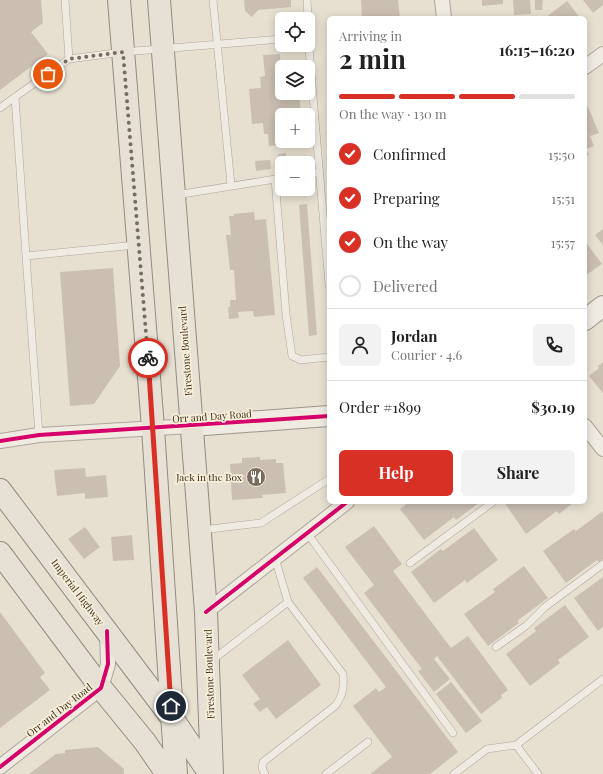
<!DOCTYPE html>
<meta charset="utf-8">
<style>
body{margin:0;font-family:"Playfair Display",serif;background:#f2f2f2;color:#222;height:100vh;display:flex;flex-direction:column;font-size:15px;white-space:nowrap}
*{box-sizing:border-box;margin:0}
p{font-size:13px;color:#767676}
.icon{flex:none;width:22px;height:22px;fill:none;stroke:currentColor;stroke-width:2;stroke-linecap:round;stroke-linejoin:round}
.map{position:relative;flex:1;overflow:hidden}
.sheet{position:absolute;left:327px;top:16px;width:260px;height:488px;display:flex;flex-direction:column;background:#fff;border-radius:6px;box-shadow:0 2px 10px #0003}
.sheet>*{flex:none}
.tools{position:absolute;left:275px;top:12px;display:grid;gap:8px}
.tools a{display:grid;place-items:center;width:40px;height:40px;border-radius:6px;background:#fff;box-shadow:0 2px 10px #0003;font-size:20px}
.pin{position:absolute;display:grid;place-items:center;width:34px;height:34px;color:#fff;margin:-17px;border:2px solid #fff;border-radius:50%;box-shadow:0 1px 4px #0007}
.courier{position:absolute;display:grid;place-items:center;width:40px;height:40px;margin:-20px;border:3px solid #d93025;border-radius:50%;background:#fff;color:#222;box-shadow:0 1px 5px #0007}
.summary em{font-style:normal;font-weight:700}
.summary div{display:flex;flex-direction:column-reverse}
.summary{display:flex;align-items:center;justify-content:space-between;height:68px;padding:0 12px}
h1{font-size:26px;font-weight:700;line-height:30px}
.bar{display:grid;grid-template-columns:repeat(4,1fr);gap:6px 4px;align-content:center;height:48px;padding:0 12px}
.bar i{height:5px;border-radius:3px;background:#e0e0e0}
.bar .current{background:#d93025}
.bar p{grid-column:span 4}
.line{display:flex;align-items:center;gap:10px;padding:0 12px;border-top:1px solid #e0e0e0}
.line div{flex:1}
.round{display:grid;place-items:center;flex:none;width:42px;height:42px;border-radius:6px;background:#f2f2f2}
ol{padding:0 12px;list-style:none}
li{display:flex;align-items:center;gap:12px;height:44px}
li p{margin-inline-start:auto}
li .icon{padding:4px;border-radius:50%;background:#d93025;color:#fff;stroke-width:4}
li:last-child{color:#767676}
li i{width:22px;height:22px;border:2px solid #e0e0e0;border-radius:50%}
.primary-button{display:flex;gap:8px;margin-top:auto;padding:8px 12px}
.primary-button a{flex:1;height:46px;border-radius:6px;background:#d93025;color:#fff;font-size:16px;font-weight:700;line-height:46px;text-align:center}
.primary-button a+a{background:#f2f2f2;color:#222}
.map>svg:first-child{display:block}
.building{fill:#cbbfb2}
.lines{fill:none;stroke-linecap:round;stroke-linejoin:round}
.lane-casing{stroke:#ada599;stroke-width:8}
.street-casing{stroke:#ada599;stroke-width:16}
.secondary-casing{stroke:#9c958a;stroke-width:22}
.primary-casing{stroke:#928b80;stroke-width:24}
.lane{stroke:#efebe3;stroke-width:7}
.street{stroke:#efebe3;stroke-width:14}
.secondary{stroke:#efebe3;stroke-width:20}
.primary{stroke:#e6e1d4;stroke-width:22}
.cycleway-casing{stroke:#f7eed8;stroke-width:6}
.cycleway{stroke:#d6006c;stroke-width:4}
.done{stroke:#786c5e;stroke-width:4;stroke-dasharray:0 7.2}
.route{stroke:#d93025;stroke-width:5}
.labels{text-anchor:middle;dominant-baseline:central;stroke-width:3.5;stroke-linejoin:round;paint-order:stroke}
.street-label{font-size:10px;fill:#3d2e20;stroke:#f7eed8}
.poi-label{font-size:10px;fill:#3d2e20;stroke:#f7eed8;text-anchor:end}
</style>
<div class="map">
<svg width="603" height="774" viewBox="0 0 603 774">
<rect width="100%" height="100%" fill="#e7e0d1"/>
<path class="building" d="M0 0H41L43 23 31 32 48 54 0 90Z
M244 0H291V7L258 10 252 17 245 11Z
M361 0H398L400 18H362Z
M482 0H503V4L482 6Z
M513 0H530L531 14 514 15Z
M535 0H543L542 10H535Z
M583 0H603V5L593 13Z
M567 1 580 18H545Z
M280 54 282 93H299L301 115H282V141H287V144L269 146 268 134H264L263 123 252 124 249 89 261 88 260 77 265 76 263 55Z
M588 107 599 133 590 136 594 146 586 149 589 155 585 156V108Z
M286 153V163H282V166H278V154Z
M270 160 271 169 256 171 255 161Z
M307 204 317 335 309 336 299 205Z
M254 212 255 220 266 219 275 315 254 317 253 311 238 312 239 318 229 319 228 307H230V300H236L234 270H230L226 235H231L229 216H234L233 214Z
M603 229V245L595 235Z
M585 241 602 264 585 276Z
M113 268 120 366 94 404 70 406 60 272Z
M603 362V393L589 376 599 368 598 366Z
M260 457V460L276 459V463H283L286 493 262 495 263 498 232 500 230 464 242 463V458Z
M85 468 86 477 106 475 108 497 85 499V493L57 496 54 470Z
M409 502H480L456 520 454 517 424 540 400 509Z
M504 502H574L559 514 557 511 526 534Z
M603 511V559L599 562 597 560 566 583 543 551 574 529 576 531Z
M374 526 402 564 393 571 451 648 468 636 508 690 501 695 502 698 481 714 437 656 434 659 450 679 434 692 418 671 422 669 364 593 374 585 345 547Z
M85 527 100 547 84 559 68 539Z
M474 528 498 560 467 583 465 580 434 603 411 572 441 549 443 551Z
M132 535 134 560 113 561 111 537Z
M524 566 548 598 517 621 519 623 488 646 464 614 495 592 493 589Z
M317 567 458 752 430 774H370L392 757 353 706 376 688 379 692 386 687 303 578Z
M603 577V627L598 631 574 598Z
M565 605 589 637 558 660 560 663 530 686 506 654 536 631 534 628Z
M0 612 45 673 40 677 50 690 0 728Z
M288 640 321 685 276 719 267 707 260 712 253 704 260 699 242 675Z
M451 682 482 721 466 733 436 694Z
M98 747 124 769V774H29L56 754 65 753V750Z"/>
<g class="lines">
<g class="lane-casing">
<path id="lane" d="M65 0 69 59
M213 0 231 185
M307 0 309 36
M308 37 329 285
M15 97 69 59 123 52 282 39
M0 108 15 97 26 256
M308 174 320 172
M275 179 286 314 292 356 301 360 329 357
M176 195 282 178
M39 435 26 256 136 245
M202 530 261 523 329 479
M307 533 453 733
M410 563 493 502
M496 647 527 625 545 607 603 564
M211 661 288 602
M516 745 538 774
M265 774 262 768 263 762 335 706C343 696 344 687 343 674L288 602 275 558
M326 774 368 742
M454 774 487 749 516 745 603 679"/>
</g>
<g class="street-casing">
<path id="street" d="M442 0 444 18
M585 67 603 54
M585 426 603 449
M0 441 39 435 191 426
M206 612 347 502
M0 767 101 688 108 664 107 633"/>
</g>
<g class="secondary-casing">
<path id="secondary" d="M585 320 603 306
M191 426 329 416"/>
</g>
<g class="primary-casing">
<path id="primary" d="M119 0 153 428 176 774
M159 0 206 612 212 774
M0 490 172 718 210 774
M0 553 101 688 145 742 167 774"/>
</g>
<use href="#lane" class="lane"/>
<use href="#street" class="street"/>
<use href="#secondary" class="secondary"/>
<use href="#primary" class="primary"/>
<g class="cycleway-casing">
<path id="cycleway" d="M0 441 39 435 329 416
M206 612 347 502
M0 767 101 688 108 664 107 631"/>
</g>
<use href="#cycleway" class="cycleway"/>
</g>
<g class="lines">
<path class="done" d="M48 74 69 59 123 52 148 358"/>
<path class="route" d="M148 358 171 706"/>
</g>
<defs>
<g id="restaurant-disc" transform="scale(1)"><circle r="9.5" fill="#786c5e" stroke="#f7eed8"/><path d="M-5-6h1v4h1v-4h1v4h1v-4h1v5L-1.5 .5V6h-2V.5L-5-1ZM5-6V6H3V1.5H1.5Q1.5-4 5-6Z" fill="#fff"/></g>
</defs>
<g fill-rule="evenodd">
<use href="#restaurant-disc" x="256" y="477"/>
</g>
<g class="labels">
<g class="street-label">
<text transform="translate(185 351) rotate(-94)">Firestone Boulevard</text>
<text transform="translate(212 416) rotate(-4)">Orr and Day Road</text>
<text transform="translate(78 592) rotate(53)">Imperial Highway</text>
<text transform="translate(209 674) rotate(-92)">Firestone Boulevard</text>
<text transform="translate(59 710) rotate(-38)">Orr and Day Road</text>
</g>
<g class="poi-label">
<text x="242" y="477">Jack in the Box</text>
</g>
</g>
</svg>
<div class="tools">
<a><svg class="icon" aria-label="locate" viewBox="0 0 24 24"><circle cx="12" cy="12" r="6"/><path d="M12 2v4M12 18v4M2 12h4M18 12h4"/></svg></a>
<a><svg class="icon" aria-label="layers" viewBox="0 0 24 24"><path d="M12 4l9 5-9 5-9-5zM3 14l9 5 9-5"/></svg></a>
<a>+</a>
<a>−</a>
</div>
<div class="pin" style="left:48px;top:74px;background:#ea580c"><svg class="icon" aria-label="bag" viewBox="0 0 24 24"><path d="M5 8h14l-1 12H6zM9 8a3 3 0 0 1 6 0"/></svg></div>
<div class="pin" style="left:171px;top:706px;background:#1f2937"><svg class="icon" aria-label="home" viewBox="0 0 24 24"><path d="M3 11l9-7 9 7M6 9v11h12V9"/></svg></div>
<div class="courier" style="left:148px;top:358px"><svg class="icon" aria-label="bike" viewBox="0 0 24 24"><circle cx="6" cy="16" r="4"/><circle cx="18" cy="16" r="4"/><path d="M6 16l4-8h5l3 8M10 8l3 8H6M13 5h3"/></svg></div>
<section class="sheet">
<div class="summary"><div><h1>2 min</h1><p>Arriving in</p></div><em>16:15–16:20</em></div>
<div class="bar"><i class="current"></i><i class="current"></i><i class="current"></i><i></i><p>On the way · 130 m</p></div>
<ol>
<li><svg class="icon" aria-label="check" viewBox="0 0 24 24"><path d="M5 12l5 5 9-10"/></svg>Confirmed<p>15:50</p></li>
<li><svg class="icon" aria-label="check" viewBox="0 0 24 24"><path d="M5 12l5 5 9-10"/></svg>Preparing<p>15:51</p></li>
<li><svg class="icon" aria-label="check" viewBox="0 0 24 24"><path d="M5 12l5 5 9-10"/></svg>On the way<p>15:57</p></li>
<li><i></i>Delivered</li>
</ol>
<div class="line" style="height:72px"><a class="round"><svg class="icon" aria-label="person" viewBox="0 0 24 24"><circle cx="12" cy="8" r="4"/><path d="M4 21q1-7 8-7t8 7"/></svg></a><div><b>Jordan</b><p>Courier · 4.6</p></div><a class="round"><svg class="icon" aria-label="phone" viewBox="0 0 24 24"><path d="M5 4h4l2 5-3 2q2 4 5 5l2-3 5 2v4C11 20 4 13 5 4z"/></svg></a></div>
<div class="line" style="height:52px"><div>Order #1899</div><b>$30.19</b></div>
<div class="primary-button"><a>Help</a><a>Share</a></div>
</section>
</div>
